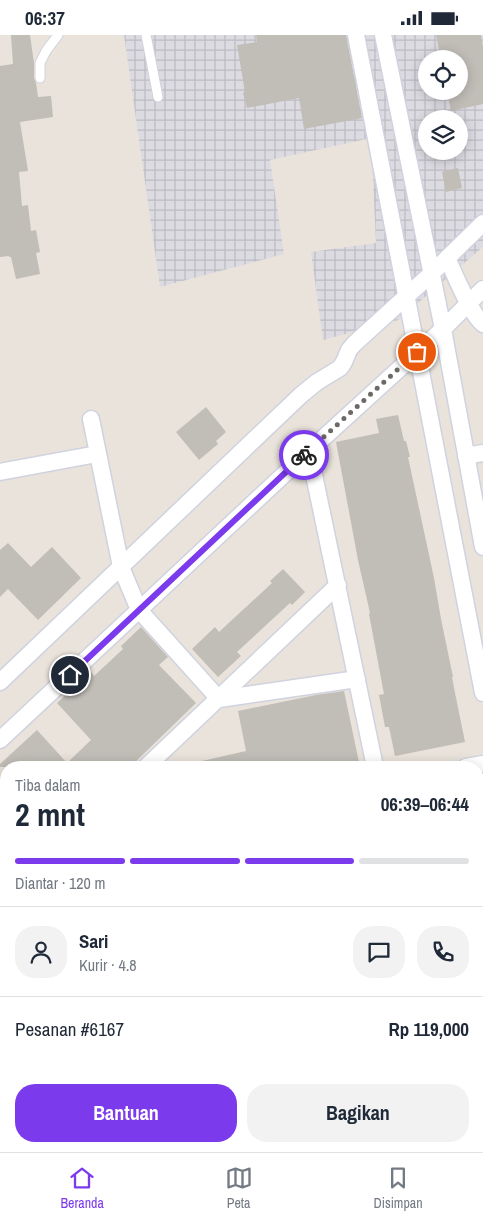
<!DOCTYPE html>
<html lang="id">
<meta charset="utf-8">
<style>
body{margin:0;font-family:"Archivo Narrow",sans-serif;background:#f2f2f3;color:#1f2937;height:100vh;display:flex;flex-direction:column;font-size:19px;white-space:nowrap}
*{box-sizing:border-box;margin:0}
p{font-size:16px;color:#747a83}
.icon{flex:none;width:28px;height:28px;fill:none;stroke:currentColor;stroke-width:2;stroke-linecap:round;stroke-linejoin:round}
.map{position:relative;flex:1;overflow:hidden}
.panel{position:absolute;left:0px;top:726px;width:484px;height:391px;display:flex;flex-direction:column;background:#fff;border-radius:20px 20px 0 0;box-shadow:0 2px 12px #0003}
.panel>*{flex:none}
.fabs{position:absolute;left:418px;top:15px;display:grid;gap:10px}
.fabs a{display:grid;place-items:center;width:50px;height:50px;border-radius:50%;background:#fff;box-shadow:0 2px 12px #0003;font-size:25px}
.pin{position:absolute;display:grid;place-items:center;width:42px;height:42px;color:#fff;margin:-21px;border:2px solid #fff;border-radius:50%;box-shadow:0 1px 5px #0007}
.courier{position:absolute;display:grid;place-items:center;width:50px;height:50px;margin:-25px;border:4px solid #7c3aed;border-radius:50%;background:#fff;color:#222;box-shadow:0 1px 6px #0007}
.head em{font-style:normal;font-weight:700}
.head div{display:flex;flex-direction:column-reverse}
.head{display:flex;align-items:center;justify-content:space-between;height:85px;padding:0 15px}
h1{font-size:32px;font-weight:700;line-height:38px}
.bar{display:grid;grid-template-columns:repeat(4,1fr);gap:8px 5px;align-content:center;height:60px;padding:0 15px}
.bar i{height:6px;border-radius:4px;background:#e0e1e3}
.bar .current{background:#7c3aed}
.bar p{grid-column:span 4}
.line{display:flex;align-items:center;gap:12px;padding:0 15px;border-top:1px solid #e0e1e3}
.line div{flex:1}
.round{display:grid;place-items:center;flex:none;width:52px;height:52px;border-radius:20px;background:#f2f2f3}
.button{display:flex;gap:10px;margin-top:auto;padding:10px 15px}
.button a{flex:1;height:58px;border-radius:20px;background:#7c3aed;color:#fff;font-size:20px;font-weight:700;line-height:58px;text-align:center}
.button a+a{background:#f2f2f3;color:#1f2937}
.status{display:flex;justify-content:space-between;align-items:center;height:35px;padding:0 25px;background:#fff;direction:ltr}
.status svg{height:14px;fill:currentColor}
.menu{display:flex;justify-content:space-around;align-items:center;height:70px;border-top:1px solid #e0e1e3;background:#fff;font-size:14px;color:#747a83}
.menu a{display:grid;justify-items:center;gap:2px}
.menu .current{color:#7c3aed}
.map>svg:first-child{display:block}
.industrial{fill:url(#industrial-grid);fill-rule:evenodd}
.building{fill:#c1bdb7}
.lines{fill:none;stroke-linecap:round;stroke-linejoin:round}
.lane-casing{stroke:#d0d3df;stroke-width:11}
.street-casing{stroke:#d0d3df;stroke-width:19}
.lane{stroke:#fff;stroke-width:9}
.street{stroke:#fff;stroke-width:16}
.done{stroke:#6c6967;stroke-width:5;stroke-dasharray:0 9}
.route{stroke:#7c3aed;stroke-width:6}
</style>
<div class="status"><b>06:37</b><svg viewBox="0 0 49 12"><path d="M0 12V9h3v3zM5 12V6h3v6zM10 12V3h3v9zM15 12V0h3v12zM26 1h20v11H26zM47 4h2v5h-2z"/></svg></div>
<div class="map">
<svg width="483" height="1117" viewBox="0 0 483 1117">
<defs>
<pattern id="industrial-grid" width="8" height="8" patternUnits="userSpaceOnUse" patternTransform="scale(1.25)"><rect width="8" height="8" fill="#dddbe2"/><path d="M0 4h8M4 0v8" fill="none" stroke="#bebcc2"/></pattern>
</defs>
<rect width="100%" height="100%" fill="#e9e3db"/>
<path class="industrial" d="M124 0H483V212L398 285 323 305 311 217 376 208 371 103 270 125 284 219 160 252ZM426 24H459V56H426ZM426 84H459V116H426Z"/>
<path class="building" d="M11 0H30L34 28V43L36 48 38 62 51 61 53 82 20 87 28 136 19 137 22 171 28 170 31 196 36 195 40 217 36 218 40 239 16 244 11 222H9V221L0 222V31L13 29Z
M256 0H346L362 83 304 94 299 63 247 73 243 58 245 57 237 10 257 7Z
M436 0H481L483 12V69L451 76 447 56H459V24H441Z
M458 133 462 153 446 157 442 137Z
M206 372 226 397 216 406 218 409 199 425 176 397Z
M398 380 404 406H406L410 422H408L434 543 441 584 453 642H452L454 653 465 707 395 721 389 692H385L379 660 384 659 369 579 370 578 358 525 336 407 379 398 376 384Z
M8 508 31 532 52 512 81 543 38 585 8 554 0 562V515Z
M283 534 305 557 292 570 290 568 237 617 241 621 218 642 192 614 215 592 219 597 272 548 270 546Z
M141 592 168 622 159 630 196 668 130 732H0V729L37 695 67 728 91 705 57 668 91 637 94 641 123 614 121 611Z
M344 656 360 732H203L202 726 246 716 238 676 316 660Z"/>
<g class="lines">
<g class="lane-casing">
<path id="lane" d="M146 0 158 62
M40 43V28L46 16 58 0"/>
</g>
<g class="street-casing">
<path id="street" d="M356 0 483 658
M383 0 443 294 483 512
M447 223C455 240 470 278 483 289
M91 384 121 532 139 575 219 664 357 644
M309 416 375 732
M466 421 483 418
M0 437 97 419
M0 647 301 360 317 347 340 333 344 327 349 315 354 309 431 239 483 188
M0 705 309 416 443 294 483 254
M146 732 338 550
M466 732 483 729
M0 874 6 903
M0 930 6 929
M0 1033 6 1032
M44 1111 45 1117
M451 1111 452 1117
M88 1117 119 1111"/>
</g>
<use href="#lane" class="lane"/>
<use href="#street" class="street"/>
</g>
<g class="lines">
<path class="done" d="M304 420 417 317"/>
<path class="route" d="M70 640 304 420"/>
</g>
</svg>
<div class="fabs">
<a><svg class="icon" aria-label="locate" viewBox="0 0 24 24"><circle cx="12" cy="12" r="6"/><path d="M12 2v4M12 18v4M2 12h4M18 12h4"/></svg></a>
<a><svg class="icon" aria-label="layers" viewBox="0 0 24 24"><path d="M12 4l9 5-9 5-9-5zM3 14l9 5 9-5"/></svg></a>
</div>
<div class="pin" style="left:417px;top:317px;background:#ea580c"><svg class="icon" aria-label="bag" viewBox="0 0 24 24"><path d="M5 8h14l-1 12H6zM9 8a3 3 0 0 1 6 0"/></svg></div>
<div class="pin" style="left:70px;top:640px;background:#1f2937"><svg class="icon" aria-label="home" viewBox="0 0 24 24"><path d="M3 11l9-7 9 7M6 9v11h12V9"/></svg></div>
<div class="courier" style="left:304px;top:420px"><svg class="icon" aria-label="bike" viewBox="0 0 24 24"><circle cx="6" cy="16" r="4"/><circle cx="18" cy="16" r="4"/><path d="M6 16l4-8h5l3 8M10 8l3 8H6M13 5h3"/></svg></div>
<section class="panel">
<div class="head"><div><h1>2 mnt</h1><p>Tiba dalam</p></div><em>06:39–06:44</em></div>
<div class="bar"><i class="current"></i><i class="current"></i><i class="current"></i><i></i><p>Diantar · 120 m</p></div>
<div class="line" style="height:90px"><a class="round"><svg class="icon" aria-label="person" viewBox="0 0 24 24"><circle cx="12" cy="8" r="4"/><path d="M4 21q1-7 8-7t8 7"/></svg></a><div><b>Sari</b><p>Kurir · 4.8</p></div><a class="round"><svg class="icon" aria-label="chat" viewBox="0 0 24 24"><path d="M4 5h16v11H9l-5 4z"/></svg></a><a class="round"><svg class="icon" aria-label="phone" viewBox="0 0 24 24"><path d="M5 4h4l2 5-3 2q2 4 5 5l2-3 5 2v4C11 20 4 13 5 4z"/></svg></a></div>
<div class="line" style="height:65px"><div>Pesanan #6167</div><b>Rp 119,000</b></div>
<div class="button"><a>Bantuan</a><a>Bagikan</a></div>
</section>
</div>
<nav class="menu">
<a class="current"><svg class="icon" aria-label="home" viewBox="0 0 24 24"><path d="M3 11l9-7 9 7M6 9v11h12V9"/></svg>Beranda</a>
<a><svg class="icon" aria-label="map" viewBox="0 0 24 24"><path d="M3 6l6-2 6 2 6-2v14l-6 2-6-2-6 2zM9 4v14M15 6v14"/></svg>Peta</a>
<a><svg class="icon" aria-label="saved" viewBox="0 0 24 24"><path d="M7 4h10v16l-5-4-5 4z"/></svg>Disimpan</a>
</nav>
